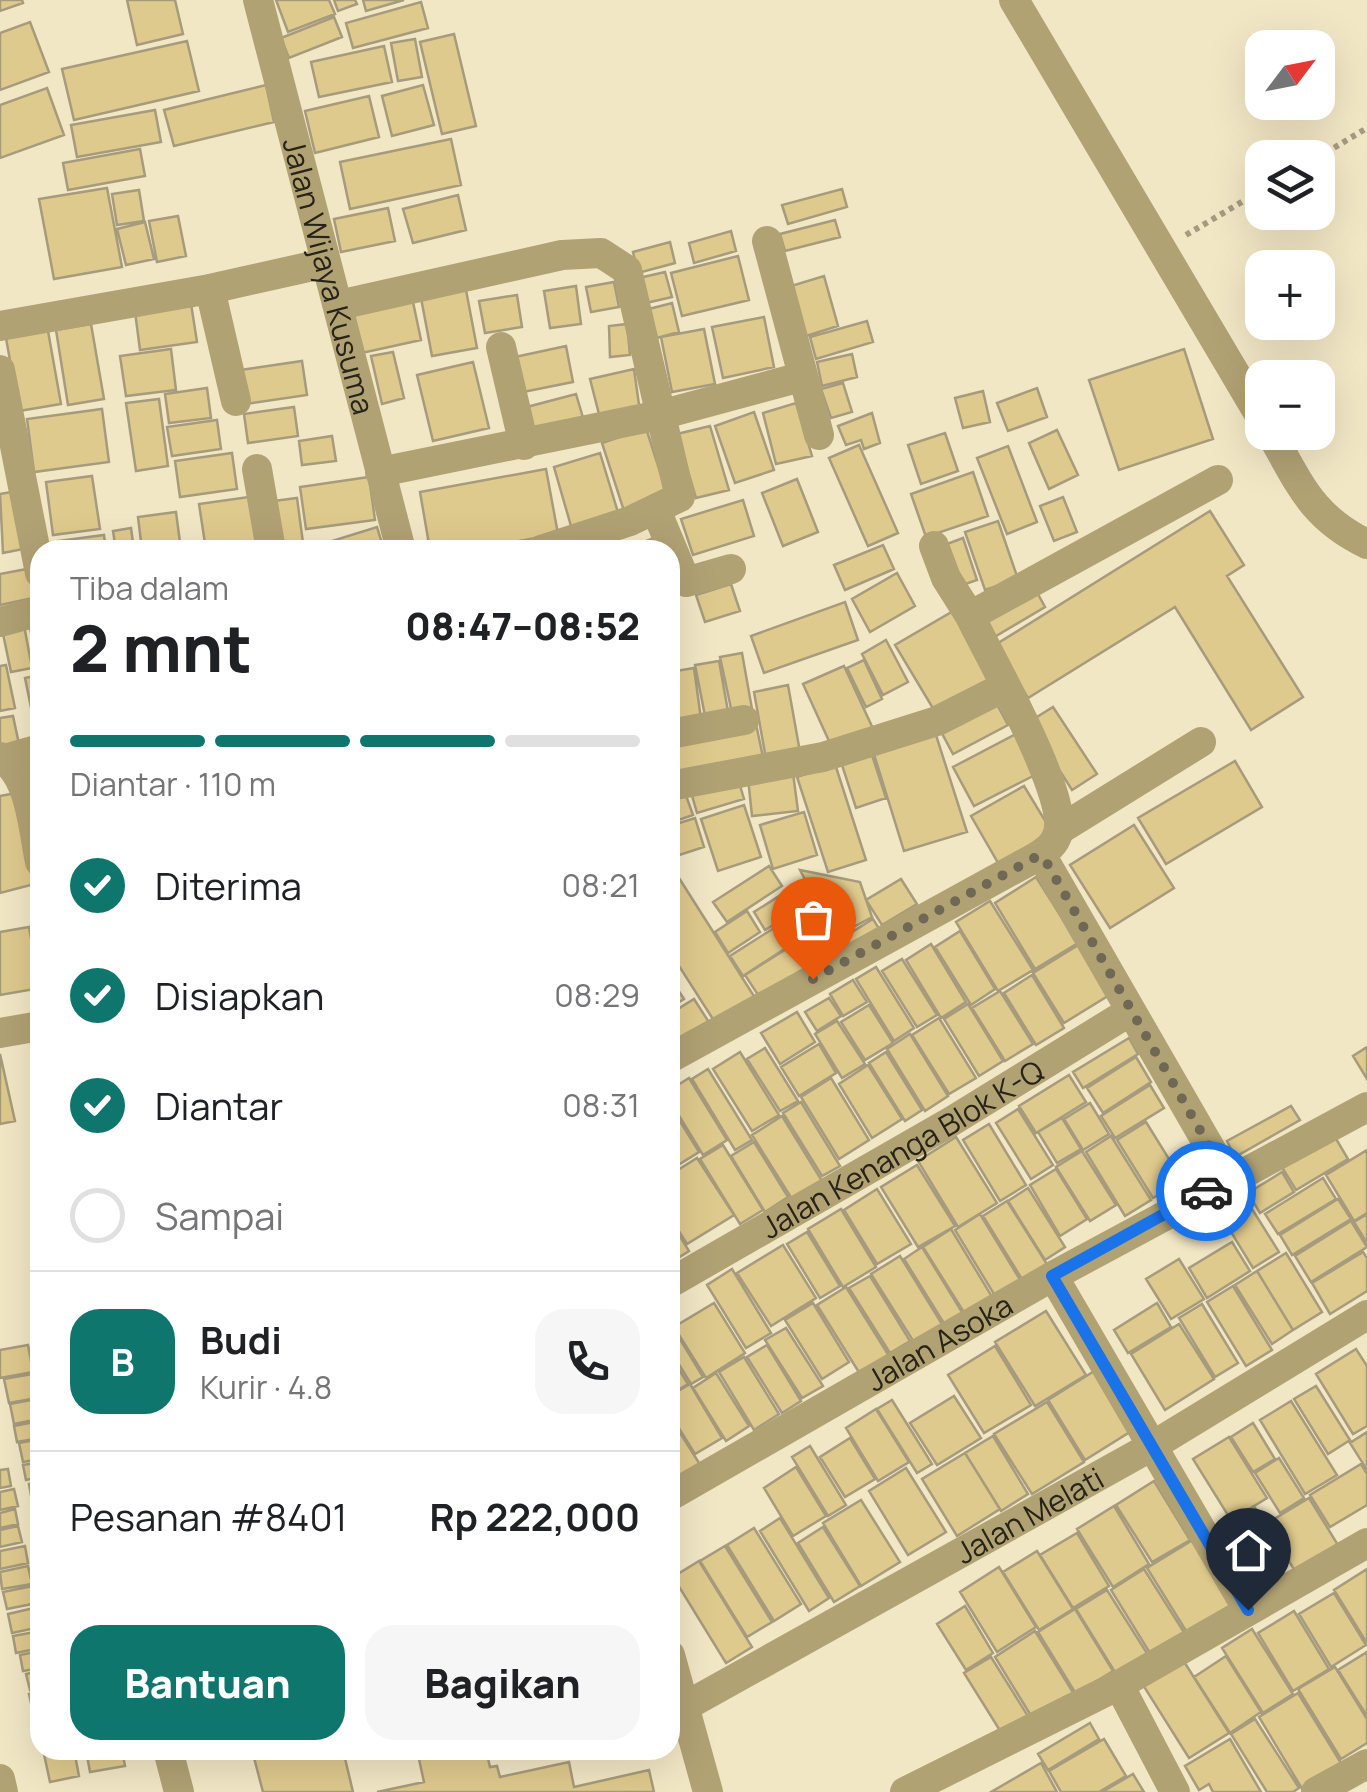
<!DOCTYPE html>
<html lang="id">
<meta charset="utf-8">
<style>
body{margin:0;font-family:Manrope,sans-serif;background:#f6f6f6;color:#202124;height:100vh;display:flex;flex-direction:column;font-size:38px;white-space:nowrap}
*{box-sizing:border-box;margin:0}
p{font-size:32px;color:#757577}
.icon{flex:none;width:55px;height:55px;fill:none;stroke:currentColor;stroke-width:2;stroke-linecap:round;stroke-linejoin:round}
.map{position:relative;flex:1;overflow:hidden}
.details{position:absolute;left:30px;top:540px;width:650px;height:1220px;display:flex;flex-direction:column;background:#fff;border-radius:30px;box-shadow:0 10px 40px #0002}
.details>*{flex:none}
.needle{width:65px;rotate:58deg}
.controls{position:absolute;left:1245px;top:30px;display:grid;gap:20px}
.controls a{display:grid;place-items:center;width:90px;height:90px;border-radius:20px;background:#fff;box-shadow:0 10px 40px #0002;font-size:50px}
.pin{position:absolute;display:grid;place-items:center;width:85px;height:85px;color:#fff;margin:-102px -42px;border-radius:50% 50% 50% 0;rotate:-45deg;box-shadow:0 0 10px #0007}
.pin .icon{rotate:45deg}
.courier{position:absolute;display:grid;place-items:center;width:100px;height:100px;margin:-50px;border:8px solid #1a73e8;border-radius:50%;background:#fff;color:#222;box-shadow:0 2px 12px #0007}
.headline em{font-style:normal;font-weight:800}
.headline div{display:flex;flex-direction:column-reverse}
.headline{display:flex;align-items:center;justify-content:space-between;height:170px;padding:0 40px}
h1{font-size:65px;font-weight:800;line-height:75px}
.bar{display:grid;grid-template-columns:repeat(4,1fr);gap:15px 10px;align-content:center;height:120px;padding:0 40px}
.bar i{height:12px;border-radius:8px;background:#e0e0e0}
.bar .on{background:#0f766e}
.bar p{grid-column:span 4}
.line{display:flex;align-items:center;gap:25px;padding:0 40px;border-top:2px solid #e0e0e0}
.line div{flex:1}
.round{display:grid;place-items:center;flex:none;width:105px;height:105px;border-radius:30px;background:#f6f6f6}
ol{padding:0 40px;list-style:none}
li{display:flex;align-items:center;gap:30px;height:110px}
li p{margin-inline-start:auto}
li .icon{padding:10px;border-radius:50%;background:#0f766e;color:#fff;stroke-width:4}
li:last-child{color:#757577}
li i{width:55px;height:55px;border:5px solid #e0e0e0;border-radius:50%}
.cta{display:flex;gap:20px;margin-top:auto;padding:20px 40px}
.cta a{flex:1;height:115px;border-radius:30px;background:#0f766e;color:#fff;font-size:40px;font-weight:800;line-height:115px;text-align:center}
.cta a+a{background:#f6f6f6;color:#202124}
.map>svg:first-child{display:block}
.building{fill:#dfca8d;stroke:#a69b7c;stroke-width:2.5}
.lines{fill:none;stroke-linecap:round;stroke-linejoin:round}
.path{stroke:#a49b82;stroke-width:6;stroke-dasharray:5 5;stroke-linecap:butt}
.minor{stroke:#b1a274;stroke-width:30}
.done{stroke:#6e6854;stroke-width:10;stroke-dasharray:0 18}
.route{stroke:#1a73e8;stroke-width:12}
.labels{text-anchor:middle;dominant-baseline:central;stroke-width:8;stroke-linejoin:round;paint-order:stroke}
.street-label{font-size:30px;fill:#272317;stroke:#fff}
</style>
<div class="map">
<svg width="1367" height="1792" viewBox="0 0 1367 1792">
<rect width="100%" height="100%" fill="#f2e7c5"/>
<path class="building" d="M0 0H22L23 3 0 11Z
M127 0H175L183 34 137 45Z
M276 0H329L335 14 288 32Z
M334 0H355L357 4 338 11Z
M363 0H404L366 11Z
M421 2 428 28 353 48 346 23Z
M334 17 342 37 289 58 281 38Z
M30 22 49 72 0 90V33Z
M454 34 476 126 442 134 420 42Z
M415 39 422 77 398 81 391 43Z
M187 41 199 91 74 120 62 69Z
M384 46 392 82 319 97 311 62Z
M266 85 274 122 174 146 164 110Z
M423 85 434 125 392 136 382 96Z
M47 88 64 135 0 158V105Z
M369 96 379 137 315 153 305 111Z
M155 110 161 142 77 157 71 125Z
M451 139 461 185 350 209 340 162Z
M140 149 145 176 68 190 63 163Z
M107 188 122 267 54 279 39 199Z
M842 189 847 207 788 224 782 205Z
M139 190 144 221 117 225 112 194Z
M458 195 466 230 413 243 403 209Z
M388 208 395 241 341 252 334 219Z
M178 216 186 256 157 262 149 221Z
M835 220 840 237 785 251 780 234Z
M145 222 154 259 126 265 117 229Z
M731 231 736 251 694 263 689 243Z
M670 242 675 263 638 273 633 252Z
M738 256 749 300 682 316 671 273Z
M665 272 672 297 646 303 639 278Z
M824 276 838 326 806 336 791 286Z
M614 282 619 307 591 312 586 287Z
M576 286 581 324 550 328 544 291Z
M466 290 477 348 432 356 421 298Z
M517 295 522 327 485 333 479 301Z
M190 297 197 342 140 350 134 304Z
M413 302 421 340 357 354 349 315Z
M672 303 679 332 657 338 649 309Z
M764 317 774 367 723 378 712 327Z
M867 321 873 342 816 359 810 337Z
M91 324 104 399 68 405 56 330Z
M627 324 630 355 610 357 609 326Z
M704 329 715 384 672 392 661 337Z
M48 331 61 404 19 411 6 338Z
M566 346 573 382 523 392 515 357Z
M171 349 176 390 126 396 120 356Z
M1184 349 1213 439 1119 470 1089 380Z
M393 352 404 398 382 404 371 356Z
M852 354 857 377 822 386 817 362Z
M302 361 307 395 245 404 240 370Z
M473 362 489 428 433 441 417 375Z
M634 369 640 412 600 418 590 379Z
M843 383 852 412 831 418 821 389Z
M207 388 211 418 169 423 165 394Z
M1037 388 1047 417 1008 431 997 403Z
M983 391 990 422 963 428 955 398Z
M576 394 584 421 535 434 527 407Z
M159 399 168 466 136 471 126 403Z
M796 403 812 456 776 464 763 413Z
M294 407 298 436 248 443 244 414Z
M102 409 109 462 34 472 27 419Z
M754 412 774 470 735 483 715 426Z
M872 413 880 443 864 449 861 440 846 445 838 426Z
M217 420 221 449 172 456 167 427Z
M710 426 729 490 696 498 677 434Z
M646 428 669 500 625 514 602 443Z
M1057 430 1078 475 1049 489 1029 443Z
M945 433 958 471 921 484 908 445Z
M332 436 336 461 302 465 299 441Z
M859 445 898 533 868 546 829 458Z
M1008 446 1037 522 1007 534 977 458Z
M232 453 237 489 180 497 175 461Z
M600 453 620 519 573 533 554 467Z
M546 469 558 534 470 550H430L420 492Z
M973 472 988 516 926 537 911 494Z
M92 476 100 529 53 535 46 482Z
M369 477 375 520 306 529 300 487Z
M797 479 818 532 783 546 762 493Z
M17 491 28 548 3 553 0 494Z
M256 496 264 550H206L199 504Z
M1063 497 1077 532 1054 541 1040 506Z
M297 498 304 550H273L266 502Z
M743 500 754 536 693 555 681 519Z
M1210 511 1244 565 1227 576 1303 697 1251 730 1175 607 1028 698 995 645Z
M176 512 181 550H142L138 517Z
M998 521 1018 579 985 590 965 532Z
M377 527 384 550H335L332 541Z
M131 528 134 550H116L113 531Z
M104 535 106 550H59L58 541Z
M661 535 667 550H625Z
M963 538 977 580 954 588 939 547Z
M883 545 894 569 845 590 834 565Z
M32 568 38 597 0 605V574Z
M897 573 915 606 870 632 852 599Z
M731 584 740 611 705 622 696 595Z
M1033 585 1045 607 991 639 979 616Z
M845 602 858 640 764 673 751 636Z
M955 610 996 680 937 715 895 645Z
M40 621V671H39L29 623Z
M24 625 32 668 11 672 2 629Z
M886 640 908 682 883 695 862 654Z
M742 653 752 709 732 713 720 657Z
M864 660 882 699 866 707 847 668Z
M719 661 729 717 706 721 695 665Z
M6 665 15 708 0 711V666Z
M844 666 875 733 834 752 803 684Z
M694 668 701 719 670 723V672Z
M40 675V742H38L25 678Z
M788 685 800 752 766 759 754 692Z
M993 697 1008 725 953 754 938 726Z
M1053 707 1097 774 1072 790 1029 722Z
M13 716 19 744 0 748V718Z
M756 724 764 762 670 782V743Z
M935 732 967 832 904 851 873 751Z
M1016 734 1037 774 974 806 953 767Z
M872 755 886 798 856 808 842 765Z
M1235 761 1262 807 1166 864 1138 818Z
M835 764 866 860 828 872 797 777Z
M793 773 798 811 752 816 748 778Z
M738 779 744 799 697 813 691 792Z
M1024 786 1055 837 1001 868 971 816Z
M684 790 693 815 670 823V795Z
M16 793 38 883 0 893V796Z
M744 805 761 857 718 871 701 819Z
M804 812 817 855 773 869 760 825Z
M695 818 704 847 670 858V826Z
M1134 825 1174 888 1110 928 1070 865Z
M769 866 782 886 727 922 713 902Z
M800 870 860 882 872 917 824 943 796 900 811 891Z
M1036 877 1078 943 1035 969 995 903Z
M679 878 757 1001 718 1027 670 952V883Z
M901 879 917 904 882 925 866 900Z
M787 891 799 909 765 930 754 912Z
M990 901 1033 970 998 991 956 922Z
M747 911 760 932 728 953 715 932Z
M796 914 809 933 743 976 730 956Z
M873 919 883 935 854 953 844 937Z
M29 927 40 988 0 995V932Z
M960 931 995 989 971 1005 935 947Z
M807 936 826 965 764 1004 745 975Z
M931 944 966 1002 941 1018 906 960Z
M1080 944 1111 994 1064 1023 1033 973Z
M902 959 937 1015 917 1027 882 971Z
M876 967 914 1028 894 1041 856 979Z
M1032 975 1064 1028 1036 1045 1004 993Z
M670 978 684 999 670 1008Z
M853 980 867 1002 843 1016 830 994Z
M1000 991 1033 1044 1005 1061 972 1008Z
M829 998 841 1016 817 1031 805 1012Z
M694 999 712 1027 676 1050 670 1041V1014Z
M968 1004 1003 1061 979 1076 944 1019Z
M869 1005 893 1043 865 1060 841 1022Z
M797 1012 815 1042 780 1064 761 1033Z
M939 1018 976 1078 949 1094 912 1035Z
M837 1021 865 1064 842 1078 815 1034Z
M910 1034 948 1096 925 1111 887 1049Z
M1129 1038 1138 1054 1083 1088 1073 1072Z
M819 1044 836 1073 799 1096 781 1067Z
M1367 1047V1079L1353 1056Z
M765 1048 798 1101 780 1111 747 1059Z
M740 1052 779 1115 752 1131 713 1069Z
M886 1052 922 1110 905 1121 869 1063Z
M0 1054 15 1121 0 1124Z
M1136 1057 1151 1082 1103 1113 1087 1088Z
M868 1065 902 1119 872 1138 839 1084Z
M708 1069 752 1140 735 1150 692 1079Z
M1069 1075 1086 1102 1036 1133 1019 1106Z
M689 1078 727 1140 703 1155 670 1101V1090Z
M831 1078 869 1140 839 1159 801 1097Z
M1150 1085 1164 1108 1115 1138 1101 1116Z
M801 1102 840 1166 822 1176 783 1113Z
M1090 1103 1109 1134 1083 1150 1064 1119Z
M670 1105 699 1152 670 1170Z
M1291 1106 1300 1120 1235 1157 1227 1141Z
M1018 1109 1053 1165 1031 1179 996 1123Z
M782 1116 822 1181 792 1199 752 1135Z
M1062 1118 1081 1149 1057 1163 1038 1132Z
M1146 1122 1182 1180 1153 1198 1117 1140Z
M989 1124 1026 1185 1000 1201 963 1140Z
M1332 1132 1348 1159 1296 1190 1280 1164Z
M1111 1136 1151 1200 1125 1216 1086 1152Z
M956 1137 997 1203 958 1227 918 1161Z
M754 1142 788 1197 765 1212 731 1156Z
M723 1145 763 1210 740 1224 700 1159Z
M1367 1150V1213L1354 1221 1326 1175Z
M1082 1151 1116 1205 1090 1221 1056 1167Z
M697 1158 734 1215 687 1244 670 1217V1175Z
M917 1165 955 1226 918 1247 881 1187Z
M1056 1169 1087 1219 1060 1236 1030 1185Z
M1282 1172 1294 1192 1260 1213 1248 1193Z
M1323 1178 1336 1199 1278 1234 1265 1214Z
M1028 1188 1065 1247 1045 1260 1008 1201Z
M877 1189 911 1244 877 1264 844 1210Z
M1242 1193 1279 1252 1253 1268 1217 1209Z
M1338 1199 1351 1219 1292 1255 1280 1235Z
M1007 1201 1050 1269 1025 1284 983 1216Z
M841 1209 876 1267 843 1287 808 1229Z
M980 1214 1025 1288 1000 1304 955 1230Z
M1367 1214V1243L1354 1222Z
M670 1220 689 1251 670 1263Z
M1351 1221 1367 1247 1311 1282 1295 1256Z
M951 1229 997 1305 970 1322 923 1247Z
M807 1232 840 1286 820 1298 787 1244Z
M1232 1242 1250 1271 1207 1298 1189 1268Z
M783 1245 816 1298 771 1326 737 1273Z
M922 1247 968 1322 950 1333 904 1259Z
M1363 1252 1367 1258V1291L1330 1314 1312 1283Z
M1286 1253 1322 1312 1293 1330 1257 1271Z
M900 1256 945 1329 917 1347 871 1274Z
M1179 1259 1204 1299 1171 1319 1146 1279Z
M732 1269 771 1333 746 1348 707 1285Z
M1257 1271 1293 1330 1272 1344 1235 1285Z
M870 1276 910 1341 890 1353 849 1288Z
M1233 1286 1272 1350 1246 1366 1207 1302Z
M846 1287 889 1356 860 1374 817 1305Z
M714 1303 745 1353 706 1378 674 1327Z
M813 1303 849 1362 822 1379 785 1320Z
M1157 1303 1171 1327 1128 1353 1114 1330Z
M1202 1304 1238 1363 1215 1377 1179 1318Z
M1046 1311 1086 1375 1035 1406 995 1342Z
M1179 1324 1214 1379 1165 1410 1131 1354Z
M672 1326 703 1377 691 1384 670 1350Z
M786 1328 823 1386 802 1398 765 1340Z
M28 1345 33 1372 0 1378V1350Z
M767 1345 801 1401 782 1413 747 1357Z
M995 1346 1031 1405 984 1433 948 1375Z
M1356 1349 1367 1366V1426L1353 1434 1316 1374Z
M670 1355 688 1384 670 1395Z
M744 1357 779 1414 754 1430 719 1372Z
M1104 1365 1141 1425 1085 1460 1048 1400Z
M716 1373 749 1426 726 1441 693 1388Z
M32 1374 37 1398 9 1403 4 1379Z
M690 1384 722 1438 695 1454 670 1414V1396Z
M1316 1386 1350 1440 1328 1454 1294 1399Z
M954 1396 981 1438 937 1465 910 1423Z
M36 1399 39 1419 14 1424 10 1404Z
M892 1400 932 1464 917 1473 877 1409Z
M1291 1401 1337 1475 1305 1494 1260 1420Z
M1047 1402 1084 1462 1032 1494 994 1434Z
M876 1409 909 1462 878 1481 846 1428Z
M670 1417 701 1466 678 1480 670 1466Z
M39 1421 40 1438 17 1442 14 1426Z
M1253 1423 1275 1459 1253 1472 1231 1437Z
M1367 1432V1470L1350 1443Z
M993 1436 1028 1494 1001 1511 965 1453Z
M1229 1437 1267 1498 1231 1520 1193 1459Z
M850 1438 875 1479 845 1497 820 1457Z
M40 1439V1459L23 1462 19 1443Z
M810 1446 846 1505 828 1516 792 1457Z
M965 1453 1000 1509 957 1536 922 1479Z
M1279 1458 1304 1498 1280 1513 1255 1473Z
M40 1462V1477L26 1480 23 1465Z
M1361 1464 1367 1474V1505L1330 1527 1310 1495Z
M796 1467 826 1516 793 1536 764 1488Z
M906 1468 946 1532 908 1555 869 1491Z
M8 1469 11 1486 0 1488V1470Z
M1154 1481 1190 1540 1152 1562 1116 1505Z
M40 1482V1500L32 1501 29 1484Z
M14 1489 18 1506 0 1510V1492Z
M1309 1498 1338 1545 1295 1571 1266 1524Z
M861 1500 900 1562 861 1586 823 1523Z
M1114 1506 1149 1564 1113 1587 1077 1529Z
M1255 1508 1278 1546 1258 1558 1234 1521Z
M15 1509 18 1524 0 1528V1513Z
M780 1518 829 1598 809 1611 760 1531Z
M18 1526 22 1542 0 1547V1530Z
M823 1527 860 1586 834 1602 798 1543Z
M754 1528 801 1604 774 1621 727 1545Z
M1077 1533 1109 1586 1073 1608 1040 1555Z
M1196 1538 1237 1603 1188 1634 1147 1568Z
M25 1546 28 1563 0 1569V1551Z
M725 1546 772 1622 747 1637 700 1561Z
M1037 1551 1073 1609 1039 1630 1003 1572Z
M699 1561 752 1647 726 1663 673 1577Z
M28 1566 32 1584 2 1589 0 1572Z
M999 1567 1036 1627 997 1652 960 1592Z
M1144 1569 1187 1637 1153 1658 1111 1590Z
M1367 1569V1643L1334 1590Z
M33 1586 37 1603 7 1609 3 1592Z
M1107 1590 1150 1658 1118 1677 1076 1609Z
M1334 1593 1366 1645 1331 1667 1299 1614Z
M965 1606 993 1653 966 1670 937 1624Z
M38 1607 40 1627 12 1633 8 1614Z
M1075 1609 1113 1671 1076 1694 1038 1632Z
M1294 1611 1329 1669 1293 1691 1258 1633Z
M1252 1629 1293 1694 1263 1713 1222 1648Z
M40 1631V1648L16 1653 13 1636Z
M1035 1631 1074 1694 1033 1719 995 1657Z
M40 1651V1668L23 1671 20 1655Z
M1367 1652V1716L1338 1670Z
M1226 1656 1261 1712 1230 1733 1194 1677Z
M991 1657 1031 1721 1004 1737 964 1673Z
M1183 1660 1229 1733 1189 1758 1143 1685Z
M1335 1667 1367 1719V1743L1341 1759 1298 1689Z
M40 1671V1688L30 1690 26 1674Z
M40 1692V1711L33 1712 29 1694Z
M1298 1693 1344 1768 1304 1792 1259 1717Z
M1255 1719 1299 1788 1293 1792H1267L1231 1734Z
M1090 1723 1099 1739 1048 1770 1038 1754Z
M1104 1739 1126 1776 1099 1792H1061L1049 1771Z
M1230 1739 1261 1792H1213L1209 1784 1199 1790 1185 1766Z
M74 1750 79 1776 50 1782 44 1754Z
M86 1750H122L125 1766 90 1772Z
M252 1750H343L353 1792H263Z
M417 1750H486L490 1767 497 1766 500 1777 569 1762 574 1787 649 1770 654 1792H377L424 1782Z
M1041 1763 1057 1792H991Z
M1133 1774 1144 1792H1102Z"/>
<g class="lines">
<path class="path" d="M1317 158 1367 128
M1186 235 1262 190"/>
<g class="minor">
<path id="s1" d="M258 0 401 550"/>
<path d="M1014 0 1262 419"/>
<path d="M767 241 819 435"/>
<path d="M210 289 236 401"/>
<path d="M339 305 562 255 601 253 627 270 680 497 630 521 541 550"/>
<path d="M0 326 210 289 326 263"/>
<path d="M501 347 524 445"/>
<path d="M0 370 40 573"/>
<path d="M1270 432C1300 484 1311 517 1367 544"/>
<path d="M257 469 271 550"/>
<path d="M380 472 660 415 801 377"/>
<path d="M656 510 686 582 731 569"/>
<path d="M934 546 946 578 970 616"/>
<path d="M0 622 40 611"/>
<path d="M670 734 744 720"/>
<path d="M0 757C31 776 33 829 40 862"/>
<path d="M5 759 40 749"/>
<path d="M670 786 823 757 937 721 1004 687"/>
<path d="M1059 830 1201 742"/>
<path d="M1038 856C1047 850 1055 844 1058 833 1069 795 989 656 970 616L1218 480"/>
<path d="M0 1033 40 1026"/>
<path d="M670 1058 1038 856 1043 858 1228 1179"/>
<path d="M1053 1276 1248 1610"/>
<path id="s2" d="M670 1283 952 1121 1129 1012"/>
<path id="s3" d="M670 1496 1053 1276 1367 1107"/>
<path d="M670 1655 708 1792"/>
<path d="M1119 1685 1175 1792"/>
<path id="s4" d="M684 1707 1154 1445 1367 1315"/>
<path d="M168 1750 179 1792"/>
<path d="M0 1779 3 1792"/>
<path d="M905 1792 1119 1685 1367 1543"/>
<path d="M1316 1792 1367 1764"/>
</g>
</g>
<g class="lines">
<path class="done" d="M813 979 1038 856 1044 858 1228 1179 1206 1191"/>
<path class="route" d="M1206 1191 1052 1276 1248 1610"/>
</g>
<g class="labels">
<g class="street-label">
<text stroke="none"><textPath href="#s1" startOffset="285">Jalan Wijaya Kusuma</textPath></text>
<text stroke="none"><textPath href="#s2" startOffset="268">Jalan Kenanga Blok K-Q</textPath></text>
<text stroke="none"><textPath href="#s3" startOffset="310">Jalan Asoka</textPath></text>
<text stroke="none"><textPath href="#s4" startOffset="395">Jalan Melati</textPath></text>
</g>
</g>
</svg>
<div class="controls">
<a><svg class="needle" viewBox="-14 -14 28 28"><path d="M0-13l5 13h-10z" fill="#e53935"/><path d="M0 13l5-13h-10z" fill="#757577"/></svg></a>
<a><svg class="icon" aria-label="layers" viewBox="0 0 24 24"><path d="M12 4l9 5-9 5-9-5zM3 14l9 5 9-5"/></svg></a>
<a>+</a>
<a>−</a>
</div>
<div class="pin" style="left:813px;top:979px;background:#ea580c"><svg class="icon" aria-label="bag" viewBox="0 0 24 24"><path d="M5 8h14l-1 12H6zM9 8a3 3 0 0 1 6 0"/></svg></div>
<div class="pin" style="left:1248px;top:1610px;background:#1f2937"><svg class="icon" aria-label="home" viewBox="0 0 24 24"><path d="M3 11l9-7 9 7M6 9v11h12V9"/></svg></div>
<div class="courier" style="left:1206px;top:1191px"><svg class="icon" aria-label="car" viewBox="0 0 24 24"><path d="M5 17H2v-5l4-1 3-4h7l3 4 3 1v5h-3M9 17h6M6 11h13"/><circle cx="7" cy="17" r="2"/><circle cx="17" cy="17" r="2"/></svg></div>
<section class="details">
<div class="headline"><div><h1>2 mnt</h1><p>Tiba dalam</p></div><em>08:47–08:52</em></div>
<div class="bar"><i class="on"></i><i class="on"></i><i class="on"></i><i></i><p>Diantar · 110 m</p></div>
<ol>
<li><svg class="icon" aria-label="check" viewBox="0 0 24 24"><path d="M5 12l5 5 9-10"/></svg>Diterima<p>08:21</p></li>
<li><svg class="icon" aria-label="check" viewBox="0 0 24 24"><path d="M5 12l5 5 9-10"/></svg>Disiapkan<p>08:29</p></li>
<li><svg class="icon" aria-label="check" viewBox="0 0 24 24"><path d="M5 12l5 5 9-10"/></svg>Diantar<p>08:31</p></li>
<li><i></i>Sampai</li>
</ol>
<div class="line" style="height:180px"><b class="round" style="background:#0f766e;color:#fff">B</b><div><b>Budi</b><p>Kurir · 4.8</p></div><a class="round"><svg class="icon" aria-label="phone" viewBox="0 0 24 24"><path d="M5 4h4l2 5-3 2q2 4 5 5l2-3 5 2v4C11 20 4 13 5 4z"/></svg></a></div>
<div class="line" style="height:130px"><div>Pesanan #8401</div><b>Rp 222,000</b></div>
<div class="cta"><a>Bantuan</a><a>Bagikan</a></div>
</section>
</div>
